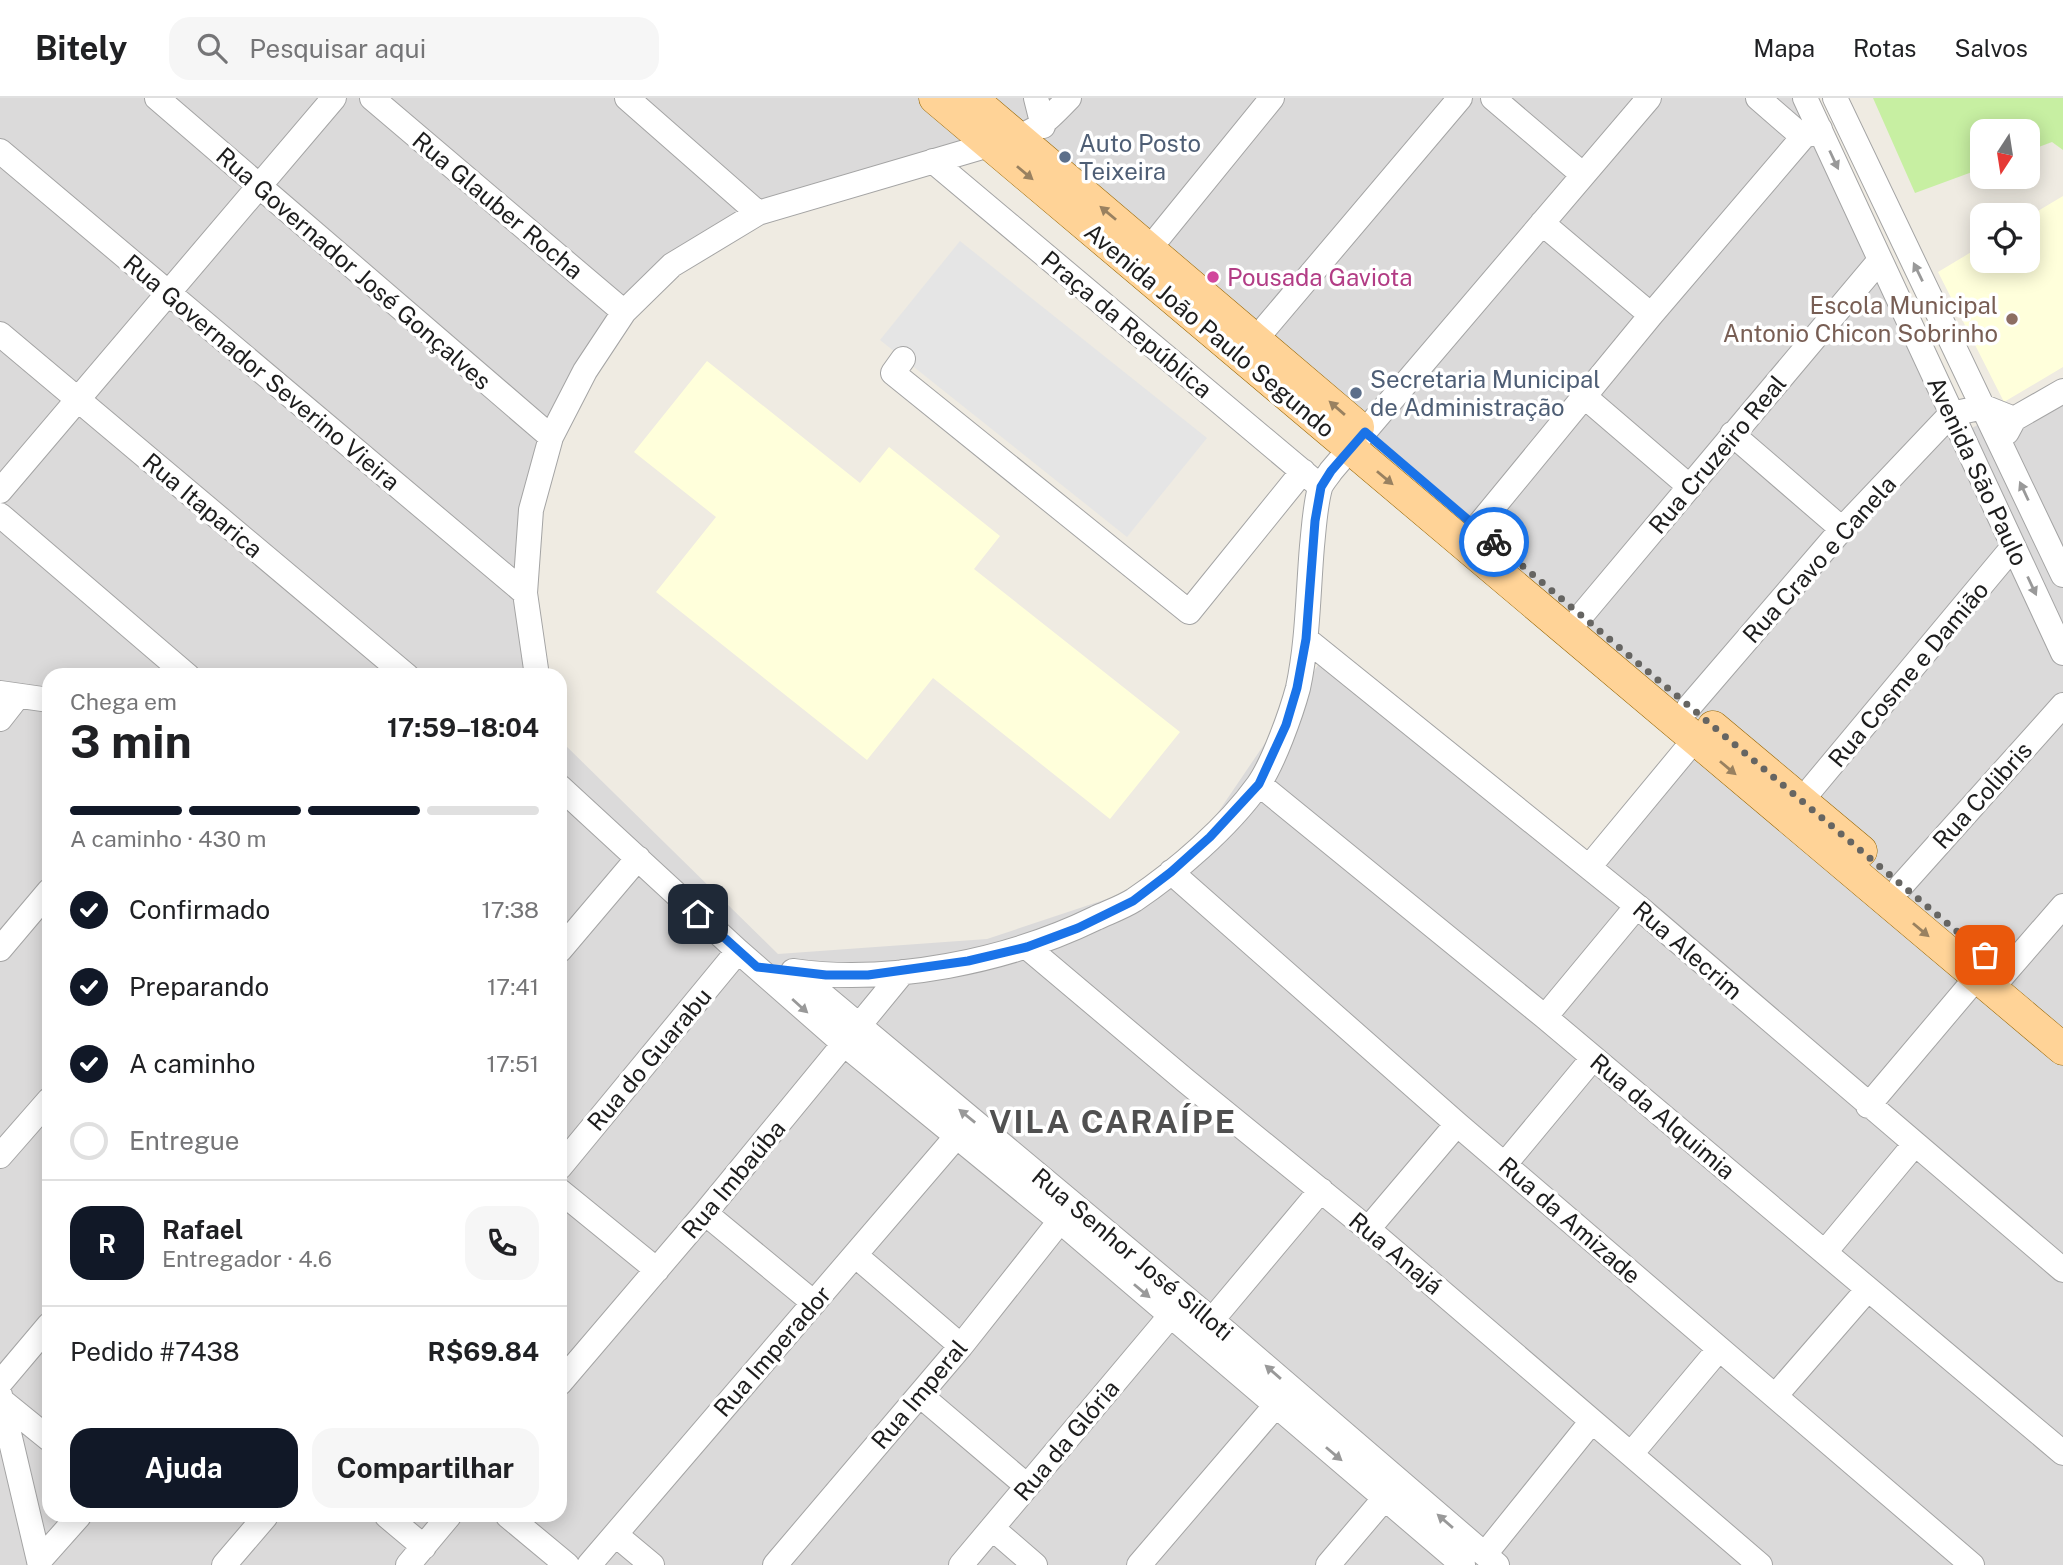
<!DOCTYPE html>
<html lang="pt">
<meta charset="utf-8">
<style>
body{margin:0;font-family:"Public Sans",sans-serif;background:#f6f6f6;color:#202124;height:100vh;display:flex;flex-direction:column;font-size:26px;white-space:nowrap}
*{box-sizing:border-box;margin:0}
p{font-size:23px;color:#757577}
.icon{flex:none;width:38px;height:38px;fill:none;stroke:currentColor;stroke-width:2;stroke-linecap:round;stroke-linejoin:round}
.map{position:relative;flex:1;overflow:hidden}
.details{position:absolute;left:42px;top:570px;width:525px;height:854px;display:flex;flex-direction:column;background:#fff;border-radius:21px;box-shadow:0 4px 18px #0003}
.details>*{flex:none}
.needle{width:46px;rotate:192deg}
.tools{position:absolute;left:1970px;top:21px;display:grid;gap:14px}
.tools a{display:grid;place-items:center;width:70px;height:70px;border-radius:14px;background:#fff;box-shadow:0 4px 18px #0003;font-size:35px}
.pin{position:absolute;display:grid;place-items:center;width:60px;height:60px;color:#fff;margin:-30px;border-radius:14px;box-shadow:0 4px 10px #0006}
.courier{position:absolute;display:grid;place-items:center;width:70px;height:70px;margin:-35px;border:5px solid #1a73e8;border-radius:50%;background:#fff;color:#222;box-shadow:0 2px 9px #0007}
.headline em{font-style:normal;font-weight:700}
.headline div{display:flex;flex-direction:column-reverse}
.headline{display:flex;align-items:center;justify-content:space-between;height:119px;padding:0 28px}
h1{font-size:46px;font-weight:700;line-height:52px}
.bar{display:grid;grid-template-columns:repeat(4,1fr);gap:10px 7px;align-content:center;height:84px;padding:0 28px}
.bar i{height:9px;border-radius:5px;background:#e0e0e0}
.bar .active{background:#111827}
.bar p{grid-column:span 4}
.line{display:flex;align-items:center;gap:18px;padding:0 28px;border-top:2px solid #e0e0e0}
.line div{flex:1}
.round{display:grid;place-items:center;flex:none;width:74px;height:74px;border-radius:21px;background:#f6f6f6}
ol{padding:0 28px;list-style:none}
li{display:flex;align-items:center;gap:21px;height:77px}
li p{margin-inline-start:auto}
li .icon{padding:7px;border-radius:50%;background:#111827;color:#fff;stroke-width:4}
li:last-child{color:#757577}
li i{width:38px;height:38px;border:4px solid #e0e0e0;border-radius:50%}
.action{display:flex;gap:14px;margin-top:auto;padding:14px 28px}
.action a{flex:1;height:80px;border-radius:21px;background:#111827;color:#fff;font-size:28px;font-weight:700;line-height:80px;text-align:center}
.action a+a{background:#f6f6f6;color:#202124}
header{display:flex;align-items:center;gap:42px;box-sizing:border-box;height:98px;padding:0 35px;background:#fff;border-bottom:2px solid #e0e0e0}
header strong{font-size:33px}
nav{display:flex;gap:38px;margin-inline-start:auto;font-size:24px}
.search{width:490px;height:63px;background:#f6f6f6;display:flex;align-items:center;gap:18px;box-sizing:border-box;padding:0 24px;border-radius:21px;color:#757577;font-size:26px}
.map>svg:first-child{display:block}
.residential{fill:#dbdada;fill-rule:evenodd}
.education{fill:#ffffdb}
.grass{fill:#c7efa2}
.parking{fill:#e5e5e5}
.lines{fill:none;stroke-linecap:round;stroke-linejoin:round}
.minor-casing{stroke:#a4a4a4;stroke-width:26}
.major-casing{stroke:#966500;stroke-width:33}
.minor{stroke:#fff;stroke-width:24}
.major{stroke:#ffd397;stroke-width:32}
.oneway{fill:#999}
.oneway2{fill:#998160}
.done{stroke:#666562;stroke-width:7;stroke-dasharray:0 12.6}
.route{stroke:#1a73e8;stroke-width:9}
.service-dot{fill:#5c6f8a;stroke:#fff;stroke-width:2.5}
.hotel-dot{fill:#d1479c;stroke:#fff;stroke-width:2.5}
.education-dot{fill:#8d6e63;stroke:#fff;stroke-width:2.5}
.labels{text-anchor:middle;dominant-baseline:central;stroke-width:7;stroke-linejoin:round;paint-order:stroke}
.service-label{font-size:24px;fill:#4e5e75;stroke:#fff;text-anchor:start}
.street-label{font-size:24px;fill:#1d1d1d;stroke:#fff}
.hotel-label{font-size:24px;fill:#b23c85;stroke:#fff;text-anchor:start}
.education-label{font-size:24px;fill:#785e54;stroke:#fff;text-anchor:end}
.district-label{font-size:32px;font-weight:bold;letter-spacing:2px;fill:#505050;stroke:#fff}
</style>
<header>
<strong>Bitely</strong>
<div class="search"><svg class="icon" aria-label="search" viewBox="0 0 24 24"><circle cx="10" cy="10" r="6"/><path d="M15 15l6 6"/></svg>Pesquisar aqui</div>
<nav><a>Mapa</a><a>Rotas</a><a>Salvos</a></nav>
</header>
<div class="map">
<svg width="2063" height="1467" viewBox="0 0 2063 1467">
<rect width="100%" height="100%" fill="#efebe2"/>
<path class="residential" d="M0 0H1811L1972 330 2063 280V1467H0ZM1002 44 1691 626 1589 760 1331 548 1204 735 1122 796 987 841 778 856 560 642V1418H49V578L546 577 536 492 548 352 634 209 735 137Z"/>
<path class="education" d="M2063 98V269L2004 304 1938 174 1983 147V163H2028V119Z
M707 263 860 385 889 349 1000 438 974 471 1180 634 1110 721 933 580 867 662 656 494 716 419 634 354Z"/>
<path class="grass" d="M1873 0H2063V52L2052 44 2028 53V33H1983V70L1915 95Z"/>
<path class="parking" d="M960 143 1207 340 1127 439 880 242Z"/>
<g class="lines">
<g class="minor-casing">
<path id="minor" d="M157 0 551 339
M372 0 624 214
M627 0 758 115
M1036 0 1043 28
M1493 0 1582 76
M1758 0 1803 39
M1805 0 2063 555
M1835 0 2063 477
M0 53 525 495
M933 63 1315 384
M1542 125 1651 217
M1150 150 1272 0
M0 236 407 578
M1256 241 1460 0
M903 261 893 275 1189 514 1303 373
M1585 299 1690 389
M2007 334 2014 321 2063 293
M1732 336 1842 431
M0 393 334 0
M0 417 188 578
M1477 429 1651 217 1803 39 1820 31
M1581 518 1880 162
M1306 541 1637 808 2063 1172
M537 578 525 495 531 412 551 339 585 273 624 214 672 167 758 115 989 47C1032 37 1039 31 1069 0
M0 595 49 602
M1689 609 1842 431 1951 316 1984 309 2014 321
M0 621 18 598
M1259 686 1545 919 2063 1355
M560 689 738 853 844 946 1060 1123 1463 1467
M1802 702 2013 449
M1589 769 1695 641
M1171 774 1457 1026 1972 1467
M1901 788 2063 607
M1027 849 1186 983 1368 1131 1760 1467
M0 851 49 793
M560 852 638 760
M793 873C890 887 1008 863 1096 820 1109 814 1123 809 1134 802 1177 773 1228 729 1258 687 1273 666 1291 616 1298 590 1308 543 1308 495 1312 448 1314 429 1315 408 1320 390 1322 384 1328 378 1331 373L1649 0
M794 873 1212 1222 1497 1467
M1991 891 2063 808
M1545 919 1637 808
M1868 1008 1977 879
M0 1058 49 1002
M1505 1066 1593 960
M560 1069 738 853
M560 1093 657 1172
M705 1115 814 1205
M1368 1131 1457 1026
M1825 1154 1914 1047
M855 1157 961 1248
M1212 1222 1321 1092
M0 1285 49 1227
M560 1285 705 1115 903 874
M0 1297 40 1467
M920 1297 1027 1388
M1776 1297 1868 1191
M1 1302 49 1341
M1631 1356 1719 1251
M387 1418 424 1449
M508 1418 567 1467
M992 1430 1035 1467
M616 1437 652 1467
M1485 1456 1592 1323
M39 1463 79 1418
M224 1467 266 1418
M408 1467 449 1418
M589 1467 956 1039
M775 1467 961 1248 1060 1123
M961 1467 1171 1217
M1139 1467 1276 1307
M1328 1467 1395 1388"/>
</g>
<g class="major-casing">
<path id="major" d="M935 0 2063 951
M971 0 1358 329
M1713 629 1861 753"/>
</g>
<use href="#minor" class="minor"/>
<use href="#major" class="major"/>
</g>
<defs><path id="oneway-solid" d="M-6-.8H1V-3.2L6.5 0L1 3.2V.8H-6Z" transform="scale(1.75)"/></defs>
<g class="oneway">
<use href="#oneway-solid" transform="translate(1834 62) rotate(65)"/>
<use href="#oneway-solid" transform="translate(1918 174) rotate(-116)"/>
<use href="#oneway-solid" transform="translate(2024 393) rotate(-115)"/>
<use href="#oneway-solid" transform="translate(2032 488) rotate(65)"/>
<use href="#oneway-solid" transform="translate(800 908) rotate(42)"/>
<use href="#oneway-solid" transform="translate(967 1018) rotate(-141)"/>
<use href="#oneway-solid" transform="translate(1142 1193) rotate(40)"/>
<use href="#oneway-solid" transform="translate(1273 1274) rotate(-139)"/>
<use href="#oneway-solid" transform="translate(1334 1356) rotate(40)"/>
<use href="#oneway-solid" transform="translate(1445 1423) rotate(-139)"/>
</g>
<g class="oneway2">
<use href="#oneway-solid" transform="translate(1025 75) rotate(40)"/>
<use href="#oneway-solid" transform="translate(1108 115) rotate(-140)"/>
<use href="#oneway-solid" transform="translate(1337 310) rotate(-139)"/>
<use href="#oneway-solid" transform="translate(1385 380) rotate(40)"/>
<use href="#oneway-solid" transform="translate(1728 670) rotate(40)"/>
<use href="#oneway-solid" transform="translate(1921 832) rotate(40)"/>
</g>
<g class="lines">
<path class="done" d="M1494 444 1985 857"/>
<path class="route" d="M698 816 757 869 826 877H868L968 863 1027 849 1078 830 1133 803 1171 774 1210 739 1259 686 1286 627 1297 590 1306 541 1315 423 1321 389 1331 373 1365 334 1494 444"/>
</g>
<g class="service-dot">
<circle cx="1065" cy="59" r="7"/>
<circle cx="1356" cy="295" r="7"/>
</g>
<circle class="hotel-dot" cx="1213" cy="179" r="7"/>
<circle class="education-dot" cx="2012" cy="221" r="7"/>
<g class="labels">
<g class="service-label">
<text x="1079" y="45">Auto Posto<tspan x="1079" dy="28">Teixeira</tspan></text>
<text x="1370" y="281">Secretaria Municipal<tspan x="1370" dy="28">de Administração</tspan></text>
</g>
<g class="street-label">
<text transform="translate(498 107) rotate(40)">Rua Glauber Rocha</text>
<text transform="translate(354 170) rotate(41)">Rua Governador José Gonçalves</text>
<text transform="translate(1127 226) rotate(40)">Praça da República</text>
<text transform="translate(1210 232) rotate(40)">Avenida João Paulo Segundo</text>
<text transform="translate(262 274) rotate(40)">Rua Governador Severino Vieira</text>
<text transform="translate(1717 356) rotate(-50)">Rua Cruzeiro Real</text>
<text transform="translate(1978 373) rotate(65)">Avenida São Paulo</text>
<text transform="translate(203 407) rotate(40)">Rua Itaparica</text>
<text transform="translate(1819 461) rotate(-48)">Rua Cravo e Canela</text>
<text transform="translate(1908 576) rotate(-50)">Rua Cosme e Damião</text>
<text transform="translate(1982 697) rotate(-48)">Rua Colibris</text>
<text transform="translate(1688 852) rotate(41)">Rua Alecrim</text>
<text transform="translate(649 961) rotate(-50)">Rua do Guarabu</text>
<text transform="translate(1663 1018) rotate(40)">Rua da Alquimia</text>
<text transform="translate(733 1081) rotate(-50)">Rua Imbaúba</text>
<text transform="translate(1570 1122) rotate(41)">Rua da Amizade</text>
<text transform="translate(1396 1155) rotate(40)">Rua Anajá</text>
<text transform="translate(1133 1156) rotate(40)">Rua Senhor José Silloti</text>
<text transform="translate(772 1253) rotate(-49)">Rua Imperador</text>
<text transform="translate(919 1296) rotate(-50)">Rua Imperal</text>
<text transform="translate(1066 1342) rotate(-50)">Rua da Glória</text>
</g>
<g class="hotel-label">
<text x="1227" y="179">Pousada Gaviota</text>
</g>
<g class="education-label">
<text x="1998" y="207">Escola Municipal<tspan x="1998" dy="28">Antonio Chicon Sobrinho</tspan></text>
</g>
<g class="district-label">
<text x="1113" y="1023">VILA CARAÍPE</text>
</g>
</g>
</svg>
<div class="tools">
<a><svg class="needle" viewBox="-14 -14 28 28"><path d="M0-13l5 13h-10z" fill="#e53935"/><path d="M0 13l5-13h-10z" fill="#757577"/></svg></a>
<a><svg class="icon" aria-label="locate" viewBox="0 0 24 24"><circle cx="12" cy="12" r="6"/><path d="M12 2v4M12 18v4M2 12h4M18 12h4"/></svg></a>
</div>
<div class="pin" style="left:1985px;top:857px;background:#ea580c"><svg class="icon" aria-label="bag" viewBox="0 0 24 24"><path d="M5 8h14l-1 12H6zM9 8a3 3 0 0 1 6 0"/></svg></div>
<div class="pin" style="left:698px;top:816px;background:#1f2937"><svg class="icon" aria-label="home" viewBox="0 0 24 24"><path d="M3 11l9-7 9 7M6 9v11h12V9"/></svg></div>
<div class="courier" style="left:1494px;top:444px"><svg class="icon" aria-label="bike" viewBox="0 0 24 24"><circle cx="6" cy="16" r="4"/><circle cx="18" cy="16" r="4"/><path d="M6 16l4-8h5l3 8M10 8l3 8H6M13 5h3"/></svg></div>
<section class="details">
<div class="headline"><div><h1>3 min</h1><p>Chega em</p></div><em>17:59–18:04</em></div>
<div class="bar"><i class="active"></i><i class="active"></i><i class="active"></i><i></i><p>A caminho · 430 m</p></div>
<ol>
<li><svg class="icon" aria-label="check" viewBox="0 0 24 24"><path d="M5 12l5 5 9-10"/></svg>Confirmado<p>17:38</p></li>
<li><svg class="icon" aria-label="check" viewBox="0 0 24 24"><path d="M5 12l5 5 9-10"/></svg>Preparando<p>17:41</p></li>
<li><svg class="icon" aria-label="check" viewBox="0 0 24 24"><path d="M5 12l5 5 9-10"/></svg>A caminho<p>17:51</p></li>
<li><i></i>Entregue</li>
</ol>
<div class="line" style="height:126px"><b class="round" style="background:#111827;color:#fff">R</b><div><b>Rafael</b><p>Entregador · 4.6</p></div><a class="round"><svg class="icon" aria-label="phone" viewBox="0 0 24 24"><path d="M5 4h4l2 5-3 2q2 4 5 5l2-3 5 2v4C11 20 4 13 5 4z"/></svg></a></div>
<div class="line" style="height:91px"><div>Pedido #7438</div><b>R$69.84</b></div>
<div class="action"><a>Ajuda</a><a>Compartilhar</a></div>
</section>
</div>
